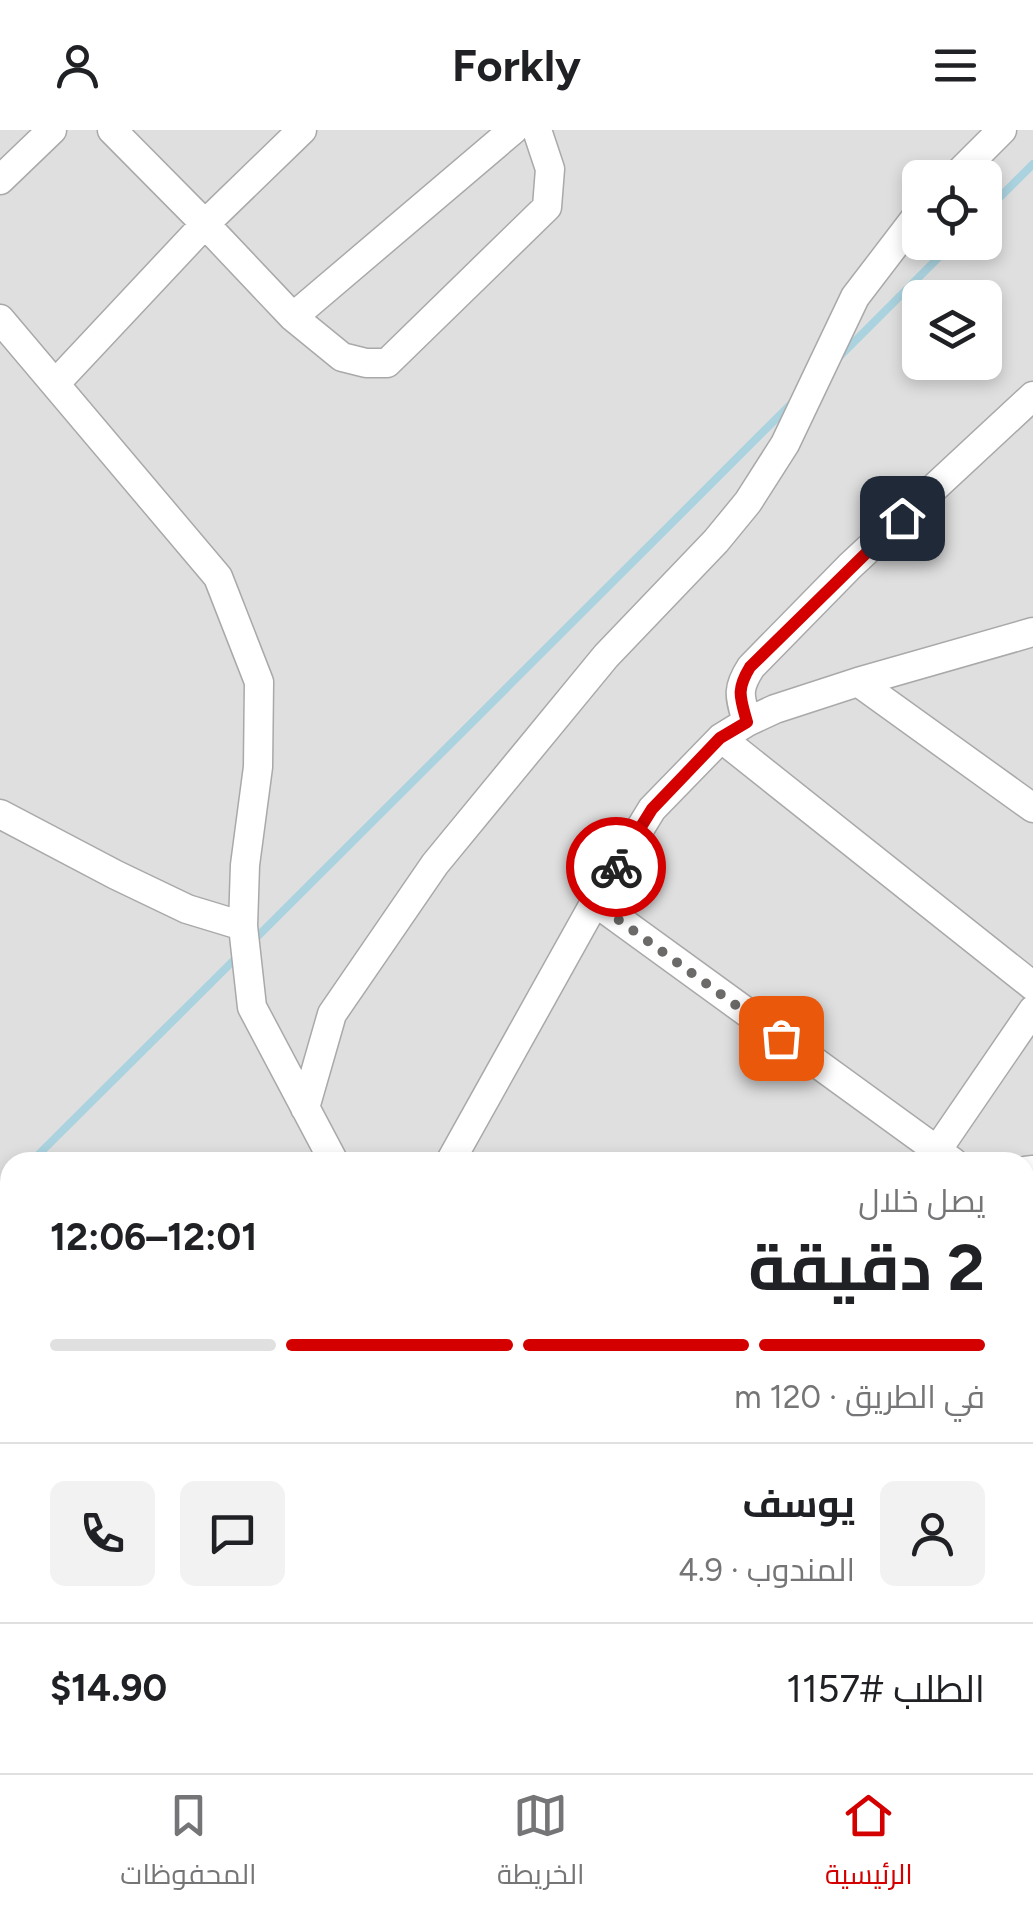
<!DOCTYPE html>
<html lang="ar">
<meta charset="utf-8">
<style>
body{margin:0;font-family:Figtree,Cairo,sans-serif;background:#f2f2f2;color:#202124;direction:rtl;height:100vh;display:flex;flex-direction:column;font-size:38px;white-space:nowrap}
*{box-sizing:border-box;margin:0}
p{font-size:32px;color:#757577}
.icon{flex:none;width:55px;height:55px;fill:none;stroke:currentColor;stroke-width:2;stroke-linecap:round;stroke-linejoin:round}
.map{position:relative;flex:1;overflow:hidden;direction:ltr}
.details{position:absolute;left:0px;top:1022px;width:1035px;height:622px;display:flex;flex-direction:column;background:#fff;border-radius:30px 30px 0 0;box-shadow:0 5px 15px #0003;direction:rtl}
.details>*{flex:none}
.controls{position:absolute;left:902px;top:30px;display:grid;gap:20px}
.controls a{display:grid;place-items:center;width:100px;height:100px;border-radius:15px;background:#fff;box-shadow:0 5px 15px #0003;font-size:50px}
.pin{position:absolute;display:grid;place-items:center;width:85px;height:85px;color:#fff;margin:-42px;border-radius:20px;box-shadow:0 5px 15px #0006}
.courier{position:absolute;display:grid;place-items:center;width:100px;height:100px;margin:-50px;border:8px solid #d40000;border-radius:50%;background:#fff;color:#222;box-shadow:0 2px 12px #0007}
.overview em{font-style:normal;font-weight:700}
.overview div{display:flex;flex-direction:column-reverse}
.overview{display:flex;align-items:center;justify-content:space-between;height:170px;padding:0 50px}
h1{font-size:65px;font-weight:700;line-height:75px}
.bar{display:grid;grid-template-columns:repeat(4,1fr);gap:15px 10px;align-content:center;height:120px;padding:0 50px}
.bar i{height:12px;border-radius:8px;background:#e0e0e0}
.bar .active{background:#d40000}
.bar p{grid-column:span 4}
.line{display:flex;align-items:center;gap:25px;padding:0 50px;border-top:2px solid #e0e0e0}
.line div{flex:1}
.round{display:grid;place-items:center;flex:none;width:105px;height:105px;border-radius:15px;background:#f2f2f2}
header{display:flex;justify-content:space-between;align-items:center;height:130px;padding:0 50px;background:#fff;font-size:45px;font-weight:700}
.tabs{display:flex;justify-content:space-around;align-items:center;height:140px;border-top:2px solid #e0e0e0;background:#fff;font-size:28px;color:#757577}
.tabs a{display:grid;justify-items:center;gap:5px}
.tabs .active{color:#d40000}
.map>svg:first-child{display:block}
.residential{fill:#e0dfdf;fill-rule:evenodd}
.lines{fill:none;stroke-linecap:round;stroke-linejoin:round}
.stream{stroke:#aad3df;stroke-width:8}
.street-casing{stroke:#a9a9a9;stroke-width:31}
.street{stroke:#fff;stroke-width:28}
.rail{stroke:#707070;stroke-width:8;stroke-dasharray:20 20;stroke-linecap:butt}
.done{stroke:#6b6a68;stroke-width:10;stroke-dasharray:0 18}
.route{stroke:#d40000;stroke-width:12}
</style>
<header><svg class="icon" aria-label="menu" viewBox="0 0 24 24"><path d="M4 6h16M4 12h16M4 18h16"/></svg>Forkly<svg class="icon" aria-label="person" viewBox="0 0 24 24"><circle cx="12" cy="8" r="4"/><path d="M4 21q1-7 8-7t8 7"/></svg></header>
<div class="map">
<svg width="1033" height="1643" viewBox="0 0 1033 1643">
<rect width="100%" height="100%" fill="#f2efe9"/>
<path class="residential" d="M0 0H1033V1643H0ZM920 48H985V112H920ZM920 168H985V232H920ZM10 1032H1025V1635H10Z"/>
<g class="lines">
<path class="stream" d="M985 82 1033 34
M838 228 954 112
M253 811 792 273
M31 1032 240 824
M0 1054 10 1049"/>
<g class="street-casing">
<path id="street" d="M112 0 205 94 293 187 342 227 366 233H387L547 77 550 39 537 0
M954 48 1002 0
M0 50 52 0
M293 187 513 0
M0 189 218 447 259 552 258 637 245 735 243 796 252 877 334 1032
M55 254 205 94 302 0
M858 552 1033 678
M747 592C740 567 736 560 751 537L850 436 1033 266
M721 608 1033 856
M0 684 116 745 187 779 243 796
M595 772 953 1032
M305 978 332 884 435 734 606 526 716 411 748 372 785 314 855 167 920 82
M450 1032 595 772 652 679 721 608 747 592 775 579 858 552 1033 502
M929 1032 1033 880
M1025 1041 1033 1040
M0 1346 10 1366
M1025 1534 1033 1533
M147 1635 151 1643
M645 1635 649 1643
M886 1635 897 1643
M1018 1635 1023 1643"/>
</g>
<use href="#street" class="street"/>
<path class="rail" d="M0 1156 10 1176
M241 1635 245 1643"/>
</g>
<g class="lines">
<path class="done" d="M616 737 594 772 781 908"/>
<path class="route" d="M616 737 652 679 720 608 747 592C740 567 736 560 750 537L902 388"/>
</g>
</svg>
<div class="controls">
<a><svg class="icon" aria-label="locate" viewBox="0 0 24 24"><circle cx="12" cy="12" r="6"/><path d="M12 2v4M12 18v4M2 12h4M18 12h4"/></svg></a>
<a><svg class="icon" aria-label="layers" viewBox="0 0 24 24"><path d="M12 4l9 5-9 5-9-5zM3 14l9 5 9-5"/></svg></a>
</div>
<div class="pin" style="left:781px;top:908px;background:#ea580c"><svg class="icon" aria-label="bag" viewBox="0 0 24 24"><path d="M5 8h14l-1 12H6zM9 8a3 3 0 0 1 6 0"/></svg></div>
<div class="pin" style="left:902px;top:388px;background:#1f2937"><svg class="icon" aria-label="home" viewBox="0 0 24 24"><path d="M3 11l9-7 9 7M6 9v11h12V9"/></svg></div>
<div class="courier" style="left:616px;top:737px"><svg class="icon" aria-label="bike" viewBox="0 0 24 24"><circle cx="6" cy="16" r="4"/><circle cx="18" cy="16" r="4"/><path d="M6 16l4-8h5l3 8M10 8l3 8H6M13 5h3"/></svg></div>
<section class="details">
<div class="overview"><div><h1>2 دقيقة</h1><p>يصل خلال</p></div><em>12:01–12:06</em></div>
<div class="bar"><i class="active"></i><i class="active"></i><i class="active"></i><i></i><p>في الطريق · 120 m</p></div>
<div class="line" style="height:180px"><a class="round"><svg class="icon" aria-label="person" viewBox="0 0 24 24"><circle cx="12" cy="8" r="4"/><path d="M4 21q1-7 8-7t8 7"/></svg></a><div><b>يوسف</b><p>المندوب · 4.9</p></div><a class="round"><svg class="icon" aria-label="chat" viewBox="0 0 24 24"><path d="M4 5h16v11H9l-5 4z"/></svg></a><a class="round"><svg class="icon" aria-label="phone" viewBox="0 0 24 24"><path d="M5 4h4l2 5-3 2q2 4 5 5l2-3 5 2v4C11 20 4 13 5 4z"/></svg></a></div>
<div class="line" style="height:130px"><div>الطلب #1157</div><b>$14.90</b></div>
</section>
</div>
<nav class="tabs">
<a class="active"><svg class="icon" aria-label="home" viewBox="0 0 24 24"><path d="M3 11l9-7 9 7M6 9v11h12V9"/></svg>الرئيسية</a>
<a><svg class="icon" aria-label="map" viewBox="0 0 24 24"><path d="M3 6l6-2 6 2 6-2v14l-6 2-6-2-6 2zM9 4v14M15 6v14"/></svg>الخريطة</a>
<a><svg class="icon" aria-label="saved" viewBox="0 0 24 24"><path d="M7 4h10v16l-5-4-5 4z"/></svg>المحفوظات</a>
</nav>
